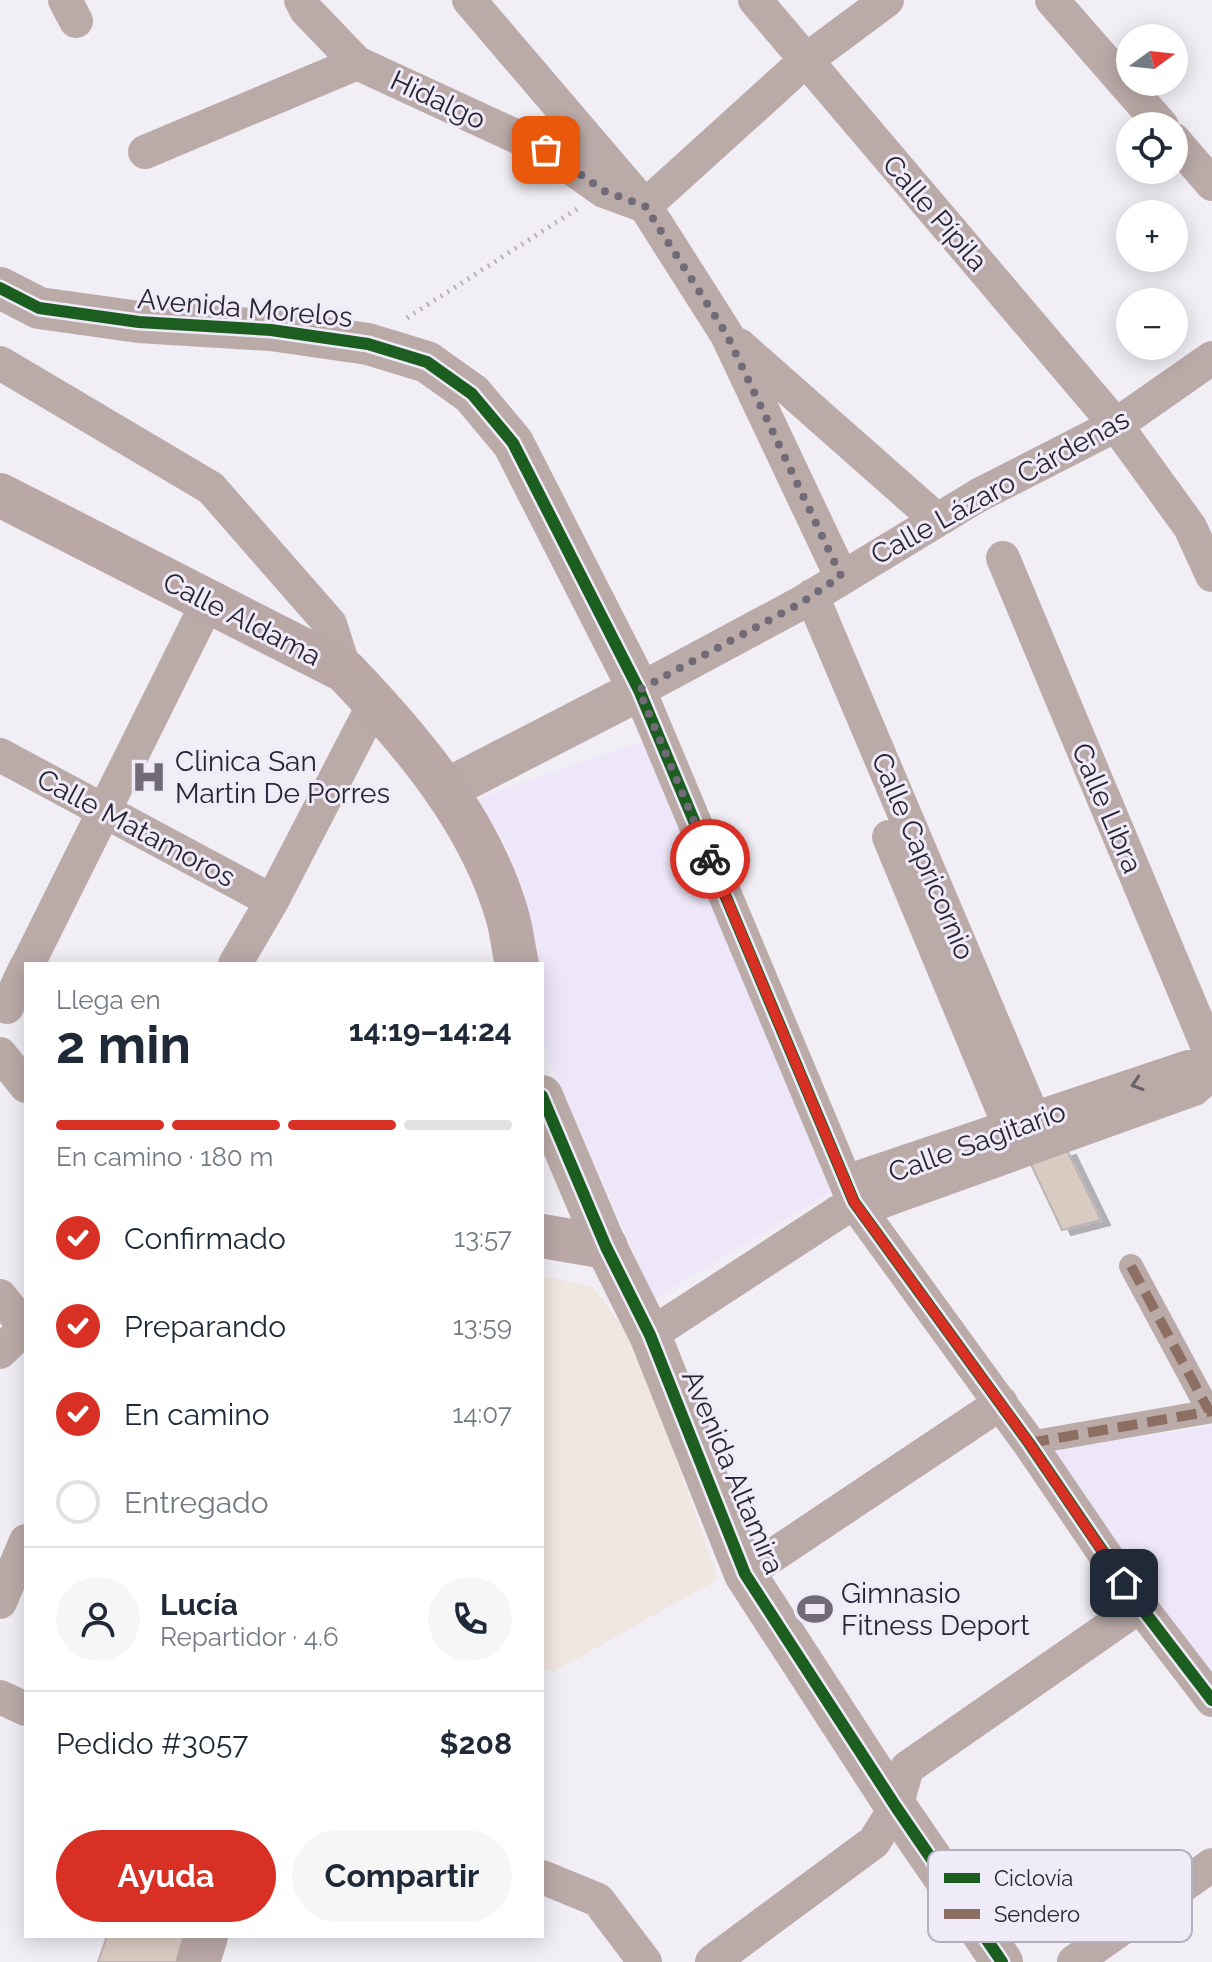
<!DOCTYPE html>
<html lang="es">
<meta charset="utf-8">
<style>
body{margin:0;font-family:Raleway,sans-serif;background:#f6f6f7;color:#1f2937;height:100vh;display:flex;flex-direction:column;font-size:30px;white-space:nowrap}
*{box-sizing:border-box;margin:0}
p{font-size:26px;color:#747a83}
.icon{flex:none;width:44px;height:44px;fill:none;stroke:currentColor;stroke-width:2;stroke-linecap:round;stroke-linejoin:round}
.map{position:relative;flex:1;overflow:hidden}
.details{position:absolute;left:24px;top:962px;width:520px;height:976px;display:flex;flex-direction:column;background:#fff;border-radius:0px;box-shadow:0 4px 20px #0003}
.details>*{flex:none}
.needle{width:52px;rotate:75deg}
.fabs{position:absolute;left:1116px;top:24px;display:grid;gap:16px}
.fabs a{display:grid;place-items:center;width:72px;height:72px;border-radius:50%;background:#fff;box-shadow:0 4px 20px #0003;font-size:40px}
.pin{position:absolute;display:grid;place-items:center;width:68px;height:68px;color:#fff;margin:-34px;border-radius:16px;box-shadow:0 4px 12px #0006}
.courier{position:absolute;display:grid;place-items:center;width:80px;height:80px;margin:-40px;border:6px solid #d93025;border-radius:50%;background:#fff;color:#222;box-shadow:0 2px 10px #0007}
.headline em{font-style:normal;font-weight:700}
.headline div{display:flex;flex-direction:column-reverse}
.headline{display:flex;align-items:center;justify-content:space-between;height:136px;padding:0 32px}
h1{font-size:52px;font-weight:700;line-height:60px}
.bar{display:grid;grid-template-columns:repeat(4,1fr);gap:12px 8px;align-content:center;height:96px;padding:0 32px}
.bar i{height:10px;border-radius:6px;background:#e0e1e3}
.bar .selected{background:#d93025}
.bar p{grid-column:span 4}
.line{display:flex;align-items:center;gap:20px;padding:0 32px;border-top:2px solid #e0e1e3}
.line div{flex:1}
.round{display:grid;place-items:center;flex:none;width:84px;height:84px;border-radius:42px;background:#f6f6f7}
ol{padding:0 32px;list-style:none}
li{display:flex;align-items:center;gap:24px;height:88px}
li p{margin-inline-start:auto}
li .icon{padding:8px;border-radius:50%;background:#d93025;color:#fff;stroke-width:4}
li:last-child{color:#747a83}
li i{width:44px;height:44px;border:4px solid #e0e1e3;border-radius:50%}
.button{display:flex;gap:16px;margin-top:auto;padding:16px 32px}
.button a{flex:1;height:92px;border-radius:48px;background:#d93025;color:#fff;font-size:32px;font-weight:700;line-height:92px;text-align:center}
.button a+a{background:#f6f6f7;color:#1f2937}
.map>svg:first-child{display:block}
.commercial{fill:#f0e7e0}
.built{fill:#ede7f9}
.building{fill:#dacbc2;stroke:#bbb4b3;stroke-width:2;filter:url(#shadow)}
.lines{fill:none;stroke-linecap:round;stroke-linejoin:round}
.path{stroke:#bbb2b4;stroke-width:5;stroke-dasharray:2 6;stroke-linecap:butt}
.pedestrian{stroke:#bbaba8;stroke-width:24}
.minor{stroke:#bbaba8;stroke-width:34}
.tertiary{stroke:#bbaba8;stroke-width:42}
.secondary{stroke:#baa8a7;stroke-width:44}
.quiet{stroke:#8d6e63;stroke-width:10;stroke-dasharray:20 10;stroke-linecap:butt}
.cycleway-casing{stroke:#f0ebf9;stroke-width:17}
.cycleway{stroke:#1b5e20;stroke-width:12}
.oneway{stroke:#6b6168}
.done{stroke:#706b77;stroke-width:8;stroke-dasharray:0 14.4}
.route{stroke:#d93025;stroke-width:10}
.labels{text-anchor:middle;dominant-baseline:central;stroke-width:6;stroke-linejoin:round;paint-order:stroke}
.street-label{font-size:28px;fill:#2a2533;stroke:#f0ebf9}
.poi-label{font-size:28px;fill:#2a2533;stroke:#f0ebf9;text-anchor:start}
.key{fill:#f0ebf9;stroke:#b5b0be;stroke-width:2}
.key-label{font-size:22px;fill:#2a2533}
</style>
<div class="map">
<svg width="1212" height="1962" viewBox="0 0 1212 1962">
<defs>
<filter id="shadow"><feDropShadow dx="9" dy="5" stdDeviation="0" flood-color="#0004"/></filter>
</defs>
<rect width="100%" height="100%" fill="#f1eef6"/>
<path class="commercial" d="M542 1276 593 1287 637 1347 718 1579 553 1672 542 1668Z"/>
<path class="built" d="M651 738 841 1185 654 1299 542 1042V964H533L524 890 505 843 476 799Z
M1212 1426V1683L1046 1450Z"/>
<path class="building" d="M1067 1150 1101 1220 1062 1230 1030 1162Z
M107 1936H195L187 1962H98Z"/>
<g class="lines">
<path class="path" d="M407 318 577 209"/>
<path class="pedestrian" d="M1131 1266 1209 1411
M1029 1443 1212 1411"/>
<path class="minor" d="M65 0 76 21
M301 0 306 10 357 63 546 150 604 191 645 206 805 61 887 0
M469 0 645 206 727 335 841 576
M755 0 1116 425 1190 527 1212 575
M1052 0 1162 126
M1174 140 1212 184
M145 152 357 63
M739 345 936 519
M1212 358 1116 425 979 495 801 603 639 690 854 1202 1029 1443 1140 1606 1212 1700
M0 363 211 488 330 624 345 671
M1003 558 1212 1057
M812 596 1033 1117
M0 755 272 901
M889 837 1009 1125
M28 964 208 602
M235 964 272 901 375 702
M7 1007 26 967
M0 1054 26 1086
M1212 1069 1188 1067 863 1176 854 1202H880L1194 1089 1212 1073
M0 1296 26 1328
M650 1335 854 1202
M0 1352 26 1327
M745 1574 1001 1403
M0 1602 26 1541
M0 1697 26 1709
M542 1877 598 1900 645 1962
M712 1962 874 1842 896 1807 907 1768 1140 1606
M1074 1962 1212 1865"/>
<path class="tertiary" d="M0 288 39 308 139 322 271 330 368 344 427 362 472 394 513 443 639 690 445 790
M542 1096 606 1247 650 1335 745 1574 896 1807 1002 1962"/>
<path class="secondary" d="M0 495 345 671C412 741 480 821 507 915 512 931 513 948 517 964
M542 1236 606 1247
M198 1962 206 1936"/>
<path class="quiet" d="M1131 1266 1209 1411
M1029 1443 1212 1411"/>
<g class="cycleway-casing">
<path id="cycleway" d="M0 288 39 308 139 322 271 330 368 344 427 362 472 394 513 443 639 690 854 1202 1029 1443 1140 1606 1212 1700
M542 1096 606 1247 650 1335 745 1574 896 1807 1002 1962"/>
</g>
<use href="#cycleway" class="cycleway"/>
</g>
<defs><path id="oneway-chevron" d="M-2-3.5L2.5 0L-2 3.5" fill="none" stroke-width="1.6" stroke-linecap="round" stroke-linejoin="round" transform="scale(2)"/></defs>
<use class="oneway" href="#oneway-chevron" transform="translate(1137 1084) rotate(162)"/>
<g class="lines">
<path class="done" d="M546 150 604 191 645 206 727 335 841 576 801 603 639 690 710 859"/>
<path class="route" d="M710 859 854 1202 1029 1443 1124 1583"/>
</g>
<defs>
<g id="hospital-bare" transform="scale(2.76)"><path d="M-5-5h3v3.5h4V-5h3V5h-3V1.5h-4V5h-3Z" fill="#706b77" stroke="#f0ebf9" stroke-width="2.5" paint-order="stroke"/></g>
<g id="stadium-bare" transform="scale(2.76)"><path d="M0-5a6.5 5 0 1 0 0 10a6.5 5 0 1 0 0-10ZM-3.5-1.8h7v3.6h-7Z" fill="#706b77" stroke="#f0ebf9" stroke-width="2.5" paint-order="stroke"/></g>
</defs>
<g fill-rule="evenodd">
<use href="#hospital-bare" x="149" y="777"/>
<use href="#stadium-bare" x="815" y="1609"/>
</g>
<g class="labels">
<g class="street-label">
<text transform="translate(438 100) rotate(25)">Hidalgo</text>
<text transform="translate(935 213) rotate(49)">Calle Pípila</text>
<text transform="translate(245 308) rotate(5)">Avenida Morelos</text>
<text transform="translate(1000 487) rotate(-29)">Calle Lázaro Cárdenas</text>
<text transform="translate(242 619) rotate(27)">Calle Aldama</text>
<text transform="translate(1107 808) rotate(67)">Calle Libra</text>
<text transform="translate(136 828) rotate(28)">Calle Matamoros</text>
<text transform="translate(923 856) rotate(67)">Calle Capricornio</text>
<text transform="translate(977 1142) rotate(-20)">Calle Sagitario</text>
<text transform="translate(733 1472) rotate(67)">Avenida Altamira</text>
</g>
<g class="poi-label">
<text x="175" y="761">Clinica San<tspan x="175" dy="32">Martin De Porres</tspan></text>
<text x="841" y="1593">Gimnasio<tspan x="841" dy="32">Fitness Deport</tspan></text>
</g>
</g>
<rect x="928" y="1850" width="264" height="92" rx="12" class="key"/>
<rect x="944" y="1873" width="36" height="10" fill="#1b5e20"/>
<rect x="944" y="1909" width="36" height="10" fill="#8d6e63"/>
<g class="key-label">
<text x="994" y="1886">Ciclovía</text>
<text x="994" y="1922">Sendero</text>
</g>
</svg>
<div class="fabs">
<a><svg class="needle" viewBox="-14 -14 28 28"><path d="M0-13l5 13h-10z" fill="#e53935"/><path d="M0 13l5-13h-10z" fill="#747a83"/></svg></a>
<a><svg class="icon" aria-label="locate" viewBox="0 0 24 24"><circle cx="12" cy="12" r="6"/><path d="M12 2v4M12 18v4M2 12h4M18 12h4"/></svg></a>
<a>+</a>
<a>−</a>
</div>
<div class="pin" style="left:546px;top:150px;background:#ea580c"><svg class="icon" aria-label="bag" viewBox="0 0 24 24"><path d="M5 8h14l-1 12H6zM9 8a3 3 0 0 1 6 0"/></svg></div>
<div class="pin" style="left:1124px;top:1583px;background:#1f2937"><svg class="icon" aria-label="home" viewBox="0 0 24 24"><path d="M3 11l9-7 9 7M6 9v11h12V9"/></svg></div>
<div class="courier" style="left:710px;top:859px"><svg class="icon" aria-label="bike" viewBox="0 0 24 24"><circle cx="6" cy="16" r="4"/><circle cx="18" cy="16" r="4"/><path d="M6 16l4-8h5l3 8M10 8l3 8H6M13 5h3"/></svg></div>
<section class="details">
<div class="headline"><div><h1>2 min</h1><p>Llega en</p></div><em>14:19–14:24</em></div>
<div class="bar"><i class="selected"></i><i class="selected"></i><i class="selected"></i><i></i><p>En camino · 180 m</p></div>
<ol>
<li><svg class="icon" aria-label="check" viewBox="0 0 24 24"><path d="M5 12l5 5 9-10"/></svg>Confirmado<p>13:57</p></li>
<li><svg class="icon" aria-label="check" viewBox="0 0 24 24"><path d="M5 12l5 5 9-10"/></svg>Preparando<p>13:59</p></li>
<li><svg class="icon" aria-label="check" viewBox="0 0 24 24"><path d="M5 12l5 5 9-10"/></svg>En camino<p>14:07</p></li>
<li><i></i>Entregado</li>
</ol>
<div class="line" style="height:144px"><a class="round"><svg class="icon" aria-label="person" viewBox="0 0 24 24"><circle cx="12" cy="8" r="4"/><path d="M4 21q1-7 8-7t8 7"/></svg></a><div><b>Lucía</b><p>Repartidor · 4.6</p></div><a class="round"><svg class="icon" aria-label="phone" viewBox="0 0 24 24"><path d="M5 4h4l2 5-3 2q2 4 5 5l2-3 5 2v4C11 20 4 13 5 4z"/></svg></a></div>
<div class="line" style="height:104px"><div>Pedido #3057</div><b>$208</b></div>
<div class="button"><a>Ayuda</a><a>Compartir</a></div>
</section>
</div>
